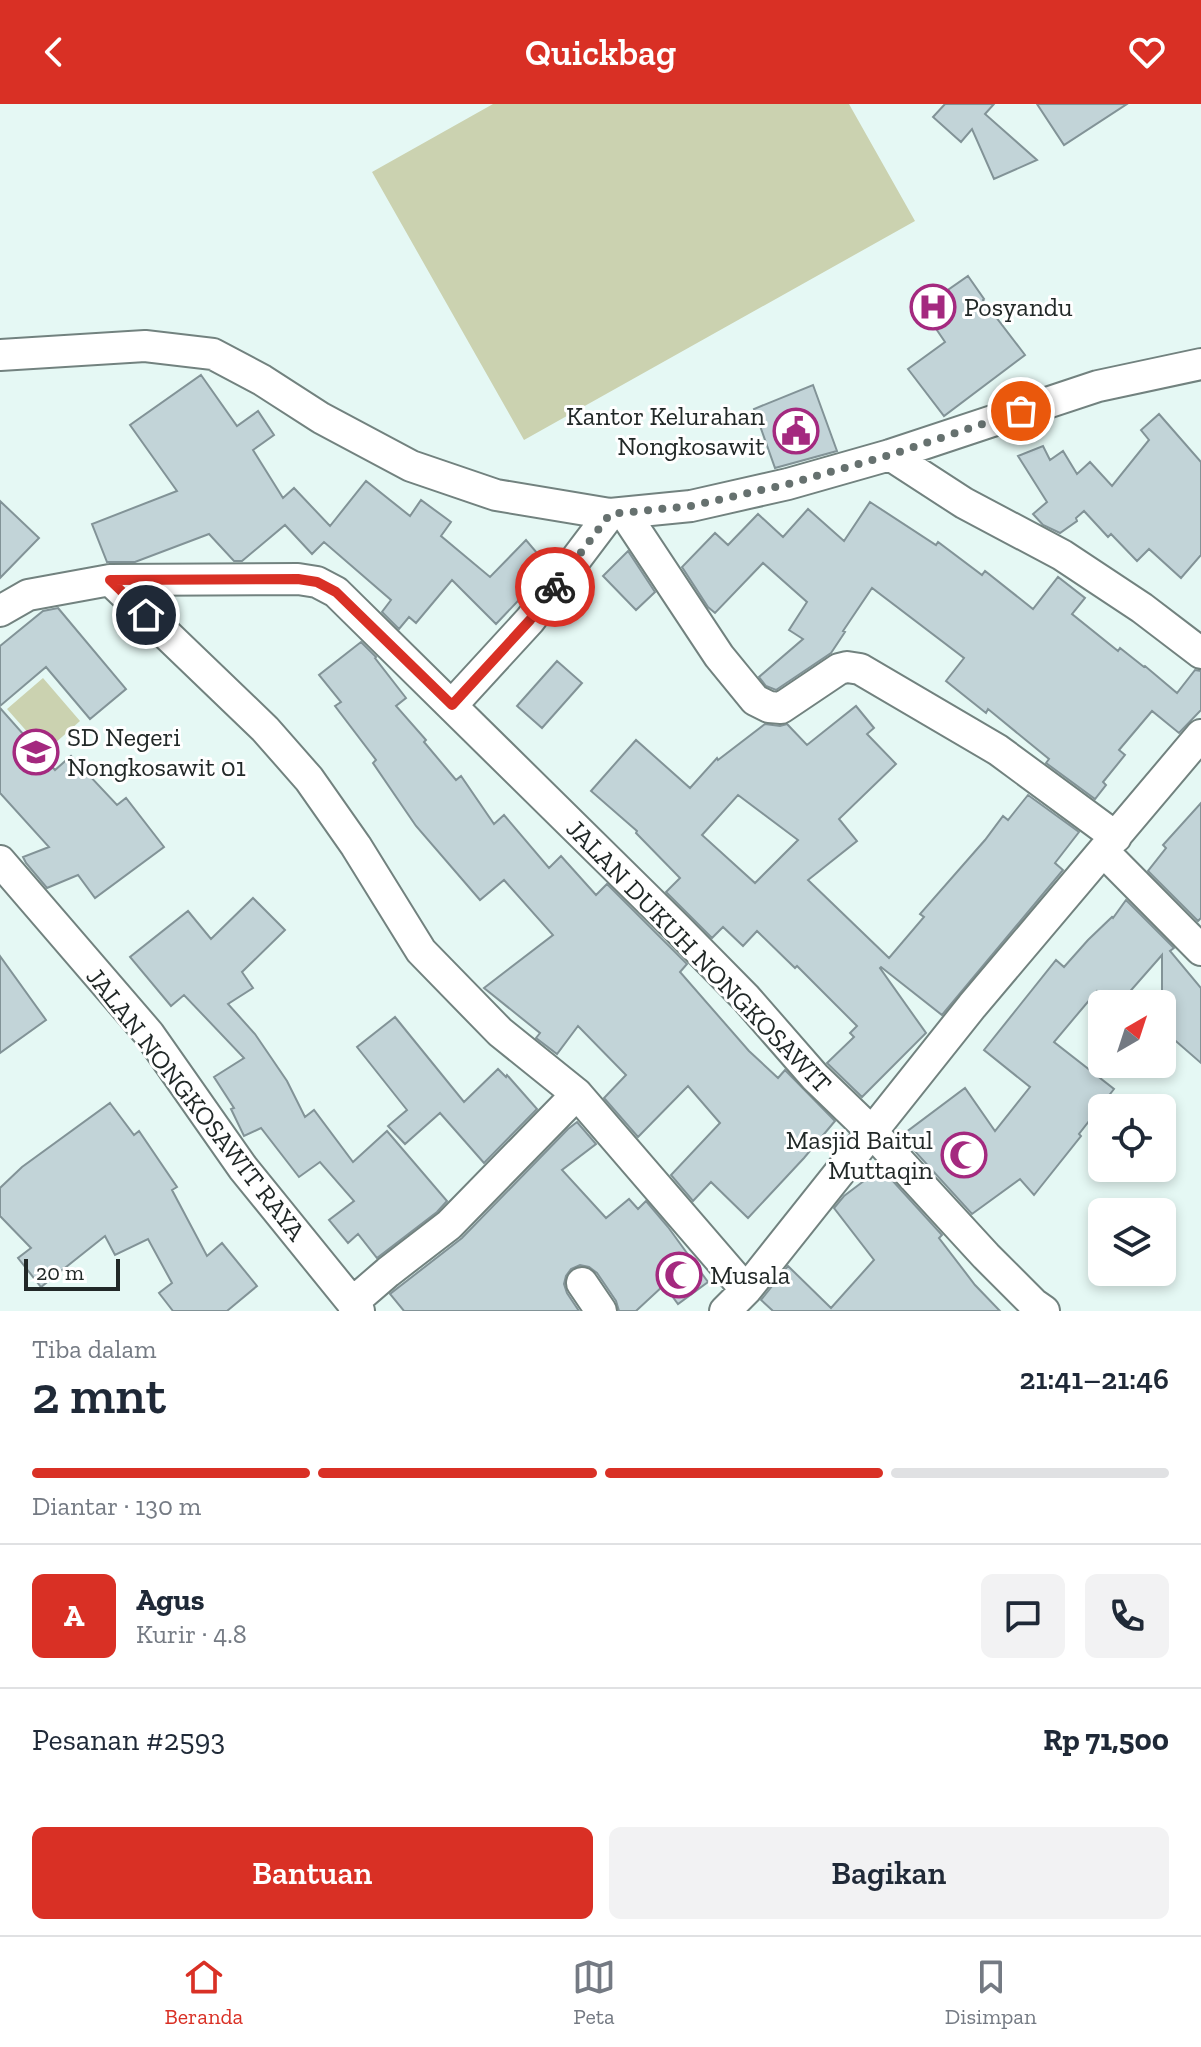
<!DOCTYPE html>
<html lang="id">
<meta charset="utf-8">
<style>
body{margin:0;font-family:"Zilla Slab",serif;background:#f2f2f3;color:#1f2937;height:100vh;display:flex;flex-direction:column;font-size:30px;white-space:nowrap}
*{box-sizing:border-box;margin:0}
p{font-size:26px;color:#747a83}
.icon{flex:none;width:44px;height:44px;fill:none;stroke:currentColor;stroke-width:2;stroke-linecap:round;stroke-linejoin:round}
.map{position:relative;height:1207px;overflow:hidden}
.details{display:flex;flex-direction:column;background:#fff;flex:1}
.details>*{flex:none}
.needle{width:52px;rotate:39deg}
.fabs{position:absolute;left:1088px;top:886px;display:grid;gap:16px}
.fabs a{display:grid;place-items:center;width:88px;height:88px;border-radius:12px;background:#fff;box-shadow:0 4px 12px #0003;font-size:40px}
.scale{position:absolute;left:24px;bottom:20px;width:96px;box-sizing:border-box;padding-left:8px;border:4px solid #212827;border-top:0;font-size:22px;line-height:28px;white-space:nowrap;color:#212827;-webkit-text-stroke:6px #fff;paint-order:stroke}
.pin{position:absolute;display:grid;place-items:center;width:68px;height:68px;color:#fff;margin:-34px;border:4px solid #fff;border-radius:50%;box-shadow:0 2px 8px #0007}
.courier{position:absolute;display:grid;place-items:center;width:80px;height:80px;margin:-40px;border:6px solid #d93025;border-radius:50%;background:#fff;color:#222;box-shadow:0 2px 10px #0007}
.head em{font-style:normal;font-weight:600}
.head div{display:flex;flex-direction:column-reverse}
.head{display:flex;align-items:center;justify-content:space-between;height:136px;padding:0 32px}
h1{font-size:52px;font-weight:600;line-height:60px}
.bar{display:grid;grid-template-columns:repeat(4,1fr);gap:12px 8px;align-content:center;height:96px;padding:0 32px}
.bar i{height:10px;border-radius:6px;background:#e0e1e3}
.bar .current{background:#d93025}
.bar p{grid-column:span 4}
.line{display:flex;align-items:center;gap:20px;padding:0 32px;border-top:2px solid #e0e1e3}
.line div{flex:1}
.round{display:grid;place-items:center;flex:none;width:84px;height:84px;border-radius:12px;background:#f2f2f3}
.cta{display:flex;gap:16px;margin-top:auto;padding:16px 32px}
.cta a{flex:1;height:92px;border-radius:12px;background:#d93025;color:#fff;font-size:32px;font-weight:600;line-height:92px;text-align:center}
.cta a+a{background:#f2f2f3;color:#1f2937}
header{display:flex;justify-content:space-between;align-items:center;height:104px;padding:0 32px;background:#d93025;color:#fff;font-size:36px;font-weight:600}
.tabs{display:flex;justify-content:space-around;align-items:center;height:112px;border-top:2px solid #e0e1e3;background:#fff;font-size:22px;color:#747a83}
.tabs a{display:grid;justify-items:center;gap:4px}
.tabs .current{color:#d93025}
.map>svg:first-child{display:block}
.green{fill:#cbd2b0}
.building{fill:#c2d4d8;stroke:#829397;stroke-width:2;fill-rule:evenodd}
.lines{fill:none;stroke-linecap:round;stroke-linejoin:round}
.minor-casing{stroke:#72827f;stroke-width:34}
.minor{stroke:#fff;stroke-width:30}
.done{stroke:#66716f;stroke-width:8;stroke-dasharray:0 14.4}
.route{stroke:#d93025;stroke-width:10}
.labels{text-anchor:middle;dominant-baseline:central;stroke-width:6;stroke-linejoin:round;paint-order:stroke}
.poi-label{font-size:26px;fill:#212827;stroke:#fff;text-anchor:start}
.street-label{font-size:26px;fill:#212827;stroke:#fff}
</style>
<header><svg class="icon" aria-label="back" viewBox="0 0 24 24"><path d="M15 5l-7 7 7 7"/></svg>Quickbag<svg class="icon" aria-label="heart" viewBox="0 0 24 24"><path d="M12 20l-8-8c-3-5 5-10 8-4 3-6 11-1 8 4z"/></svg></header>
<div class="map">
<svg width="1201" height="1207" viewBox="0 0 1201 1207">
<rect width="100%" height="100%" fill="#e5f8f4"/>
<path class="green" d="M493 0H849L915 117 524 336 372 68Z
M43 574 80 617 45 648 7 605Z"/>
<path class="building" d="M945 0H994L985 10 1037 56 994 75 972 25 961 38 933 13Z
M1037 0H1127L1064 41Z
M968 172 984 195 983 196 1025 251 944 312 908 265 945 238 922 204Z
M201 271 237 322 258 307 274 331 253 346 283 394 294 384 330 422 366 377 410 412 421 396 451 418 441 432 490 473 526 436 548 462 535 479 496 520 452 476 416 519 409 513 399 525 382 508 391 496 324 438 312 450 285 421 242 457H234L209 430 135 458H107L92 420 177 387 130 321Z
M813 281 837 347 775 364 754 305Z
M1159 310 1201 358V451L1181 474 1149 445 1137 457 1111 430 1108 433 1084 407 1076 414 1077 417 1060 429 1043 421 1033 410 1047 398 1018 352 1043 342 1050 356 1063 347 1077 370 1090 358 1112 382 1149 336 1141 326Z
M0 397 39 434 0 474Z
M870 398 936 441 938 438 982 471 985 467 1033 505 1058 473 1085 494 1072 510 1118 547 1120 544 1144 563 1145 562 1177 589 1195 566 1201 567V606L1179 629 1152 607 1119 646 1125 651 1103 678 1106 681 1095 695 1046 659 1049 655 988 605 986 609 946 577 964 554 872 484 843 527 845 528 831 549 776 586 766 582 759 573 803 535 789 526 807 498 763 459 715 509 708 503 682 463 715 429 728 441 758 410 783 433 808 405 844 437Z
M628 447 655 488 636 506 603 472Z
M58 504 126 585 90 615 46 563 0 602V542L43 507Z
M361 538 376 553 375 554 406 594 396 602 426 636 424 638 456 676 461 672 494 720 504 711 549 764 561 752 596 791 607 780 687 860 680 868 749 947 778 974 785 966 835 1017 804 1054 748 1114 711 1078 693 1097 671 1071 720 1019 688 982 638 1033 604 994 626 971 578 922 557 950 536 934 540 929 484 884 553 831 504 776 480 796 416 722 373 659 376 656 335 602 341 598 319 571Z
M557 557 582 579 542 624 517 602Z
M856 602 874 624 867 630 896 660 839 715 857 737 808 776 889 854 924 813 920 810 985 736 1003 712 1008 716 1028 691 1079 728 1055 759 1063 766 942 911 881 863 880 864 926 929 862 993 827 959 854 933 850 929 857 922 797 862 795 864 757 827 743 842 723 823 712 834 666 788 680 774 636 729 637 727 591 687 636 636 690 684 717 654 718 656 765 620 780 622 787 620 807 641ZM738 691 798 736 755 779 702 731Z
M0 604 55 666 71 652 117 701 126 694 164 743 95 794 78 771 47 784 26 759 23 753 49 743 0 689Z
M1201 699V814L1198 817 1148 767 1166 744 1163 741Z
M253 794 285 826 242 868 253 884 228 900 255 930 287 977 305 1013 314 1006 353 1058 387 1027 447 1097 437 1108 377 1154 358 1130 348 1139 329 1116 354 1097 320 1058 299 1073 261 1024 244 1032 231 1005 234 1004 214 973 244 954 184 891 171 902 130 853 188 807 211 835Z
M1126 796 1174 844 1170 847 1201 884V959L1162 925V851L1119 900H1112L1097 887 1054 938 1114 985 1079 1030 1081 1032 1034 1091 1020 1075 972 1110 901 1032 965 984 995 1027 1030 983 984 946 1056 856 1064 863 1088 836 1112 813 1113 814Z
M0 852 46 916 0 949Z
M395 913 464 998 498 965 506 973 507 971 537 1005 484 1059 440 1009 405 1040 388 1022 407 1006 357 943Z
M110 999 134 1031 139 1027 177 1083 172 1086 207 1152 222 1139 257 1182 227 1207H173L159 1189 172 1179 148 1135 115 1151 105 1132 41 1183 18 1154 31 1144 0 1112V1084L22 1063Z
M577 1018 596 1040 562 1066 606 1114 629 1095 638 1105 646 1097 668 1123 708 1178 678 1200 664 1181 636 1207H619L616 1197 597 1169 589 1163 580 1161 571 1165 566 1172 564 1180 567 1189 579 1207H404L390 1190 462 1134 568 1025Z
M881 1064 942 1131 939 1134 975 1181 1000 1207H773L761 1196 788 1162 831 1204 874 1156 834 1104 844 1092Z"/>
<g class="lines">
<g class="minor-casing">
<path id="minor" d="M0 251 145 242 213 250 262 276 321 314 411 362 496 391 610 410 691 402 788 380 890 351 1098 282 1201 260
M890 351 964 399 1062 451 1142 504 1201 549
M625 410 719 552 755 596 769 603 781 604 839 565 847 563 860 565 998 646 1116 733
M110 476 265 625 309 675 356 742 421 847 500 928 577 990 746 1186
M0 507 28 491 110 476 298 475 317 478 336 488 676 823 746 894 815 973 872 1028 986 1152 1034 1200 1044 1207
M452 601 530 516 610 410
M1104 748 1201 846
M0 757 149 930 243 1064 359 1207
M582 1179 601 1207
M352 1199 388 1168 449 1121 577 990
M725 1207 746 1186 972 902 1201 631"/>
</g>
<use href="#minor" class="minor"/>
</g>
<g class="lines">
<path class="done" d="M555 483 610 410 691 402 788 380 890 351 1021 307"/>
<path class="route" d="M146 511 110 476 298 475 317 478 336 488 452 601 530 516 555 483"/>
</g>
<defs>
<g id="hospital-ring" transform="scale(2.3)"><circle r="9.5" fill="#fff" stroke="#a4297f" stroke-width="1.5"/><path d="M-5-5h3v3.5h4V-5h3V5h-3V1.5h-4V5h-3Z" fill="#a4297f"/></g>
<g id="civic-ring" transform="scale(2.3)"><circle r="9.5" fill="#fff" stroke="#a4297f" stroke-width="1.5"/><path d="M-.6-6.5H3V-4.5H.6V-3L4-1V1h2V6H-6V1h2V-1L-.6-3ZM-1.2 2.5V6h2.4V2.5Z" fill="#a4297f"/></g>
<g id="school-ring" transform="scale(2.3)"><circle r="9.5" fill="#fff" stroke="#a4297f" stroke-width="1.5"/><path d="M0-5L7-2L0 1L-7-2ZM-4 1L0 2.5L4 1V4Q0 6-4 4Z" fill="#a4297f"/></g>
<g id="mosque-ring" transform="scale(2.3)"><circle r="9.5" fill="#fff" stroke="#a4297f" stroke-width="1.5"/><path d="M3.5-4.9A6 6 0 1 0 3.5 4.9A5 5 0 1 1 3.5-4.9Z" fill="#a4297f"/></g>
</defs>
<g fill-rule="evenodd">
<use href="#hospital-ring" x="933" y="203"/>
<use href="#civic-ring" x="796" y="327"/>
<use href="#school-ring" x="36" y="648"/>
<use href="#mosque-ring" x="964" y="1051"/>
<use href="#mosque-ring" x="679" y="1171"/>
</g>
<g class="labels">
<g class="poi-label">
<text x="964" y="203">Posyandu</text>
<text x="765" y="312" text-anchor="end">Kantor Kelurahan<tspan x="765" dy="30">Nongkosawit</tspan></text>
<text x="67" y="633">SD Negeri<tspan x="67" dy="30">Nongkosawit 01</tspan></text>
<text x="933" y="1036" text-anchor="end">Masjid Baitul<tspan x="933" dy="30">Muttaqin</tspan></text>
<text x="710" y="1171">Musala</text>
</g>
<g class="street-label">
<text transform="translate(699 852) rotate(46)">JALAN DUKUH NONGKOSAWIT</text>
<text transform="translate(196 1000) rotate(52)">JALAN NONGKOSAWIT RAYA</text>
</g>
</g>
</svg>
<div class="fabs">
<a><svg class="needle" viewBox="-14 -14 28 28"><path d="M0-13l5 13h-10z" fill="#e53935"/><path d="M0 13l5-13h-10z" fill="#747a83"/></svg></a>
<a><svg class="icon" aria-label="locate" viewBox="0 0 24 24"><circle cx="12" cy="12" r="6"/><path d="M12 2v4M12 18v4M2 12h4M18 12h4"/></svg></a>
<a><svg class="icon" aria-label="layers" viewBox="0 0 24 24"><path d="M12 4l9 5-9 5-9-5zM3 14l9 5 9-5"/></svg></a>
</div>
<div class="scale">20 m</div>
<div class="pin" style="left:1021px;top:307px;background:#ea580c"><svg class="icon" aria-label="bag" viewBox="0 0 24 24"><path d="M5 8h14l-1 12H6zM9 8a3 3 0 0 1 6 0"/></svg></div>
<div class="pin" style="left:146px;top:511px;background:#1f2937"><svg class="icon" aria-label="home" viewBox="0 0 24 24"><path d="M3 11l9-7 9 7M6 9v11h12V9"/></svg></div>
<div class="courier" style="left:555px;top:483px"><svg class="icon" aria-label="bike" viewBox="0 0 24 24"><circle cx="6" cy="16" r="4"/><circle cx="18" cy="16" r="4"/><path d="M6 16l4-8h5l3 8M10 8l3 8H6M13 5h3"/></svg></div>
</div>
<section class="details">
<div class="head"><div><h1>2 mnt</h1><p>Tiba dalam</p></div><em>21:41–21:46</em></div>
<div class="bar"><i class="current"></i><i class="current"></i><i class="current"></i><i></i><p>Diantar · 130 m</p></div>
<div class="line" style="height:144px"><b class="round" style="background:#d93025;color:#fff">A</b><div><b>Agus</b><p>Kurir · 4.8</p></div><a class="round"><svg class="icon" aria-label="chat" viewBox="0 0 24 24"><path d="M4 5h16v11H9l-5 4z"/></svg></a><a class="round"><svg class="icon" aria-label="phone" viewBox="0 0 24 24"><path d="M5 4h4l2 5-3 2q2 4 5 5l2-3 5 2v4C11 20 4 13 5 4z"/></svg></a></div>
<div class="line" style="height:104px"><div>Pesanan #2593</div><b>Rp 71,500</b></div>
<div class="cta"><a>Bantuan</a><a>Bagikan</a></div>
</section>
<nav class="tabs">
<a class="current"><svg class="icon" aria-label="home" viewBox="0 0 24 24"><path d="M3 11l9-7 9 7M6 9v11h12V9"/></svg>Beranda</a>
<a><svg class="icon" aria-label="map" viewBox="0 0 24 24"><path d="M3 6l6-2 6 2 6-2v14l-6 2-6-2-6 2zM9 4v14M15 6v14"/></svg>Peta</a>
<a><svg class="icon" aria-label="saved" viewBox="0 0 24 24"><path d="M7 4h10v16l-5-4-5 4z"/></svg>Disimpan</a>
</nav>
